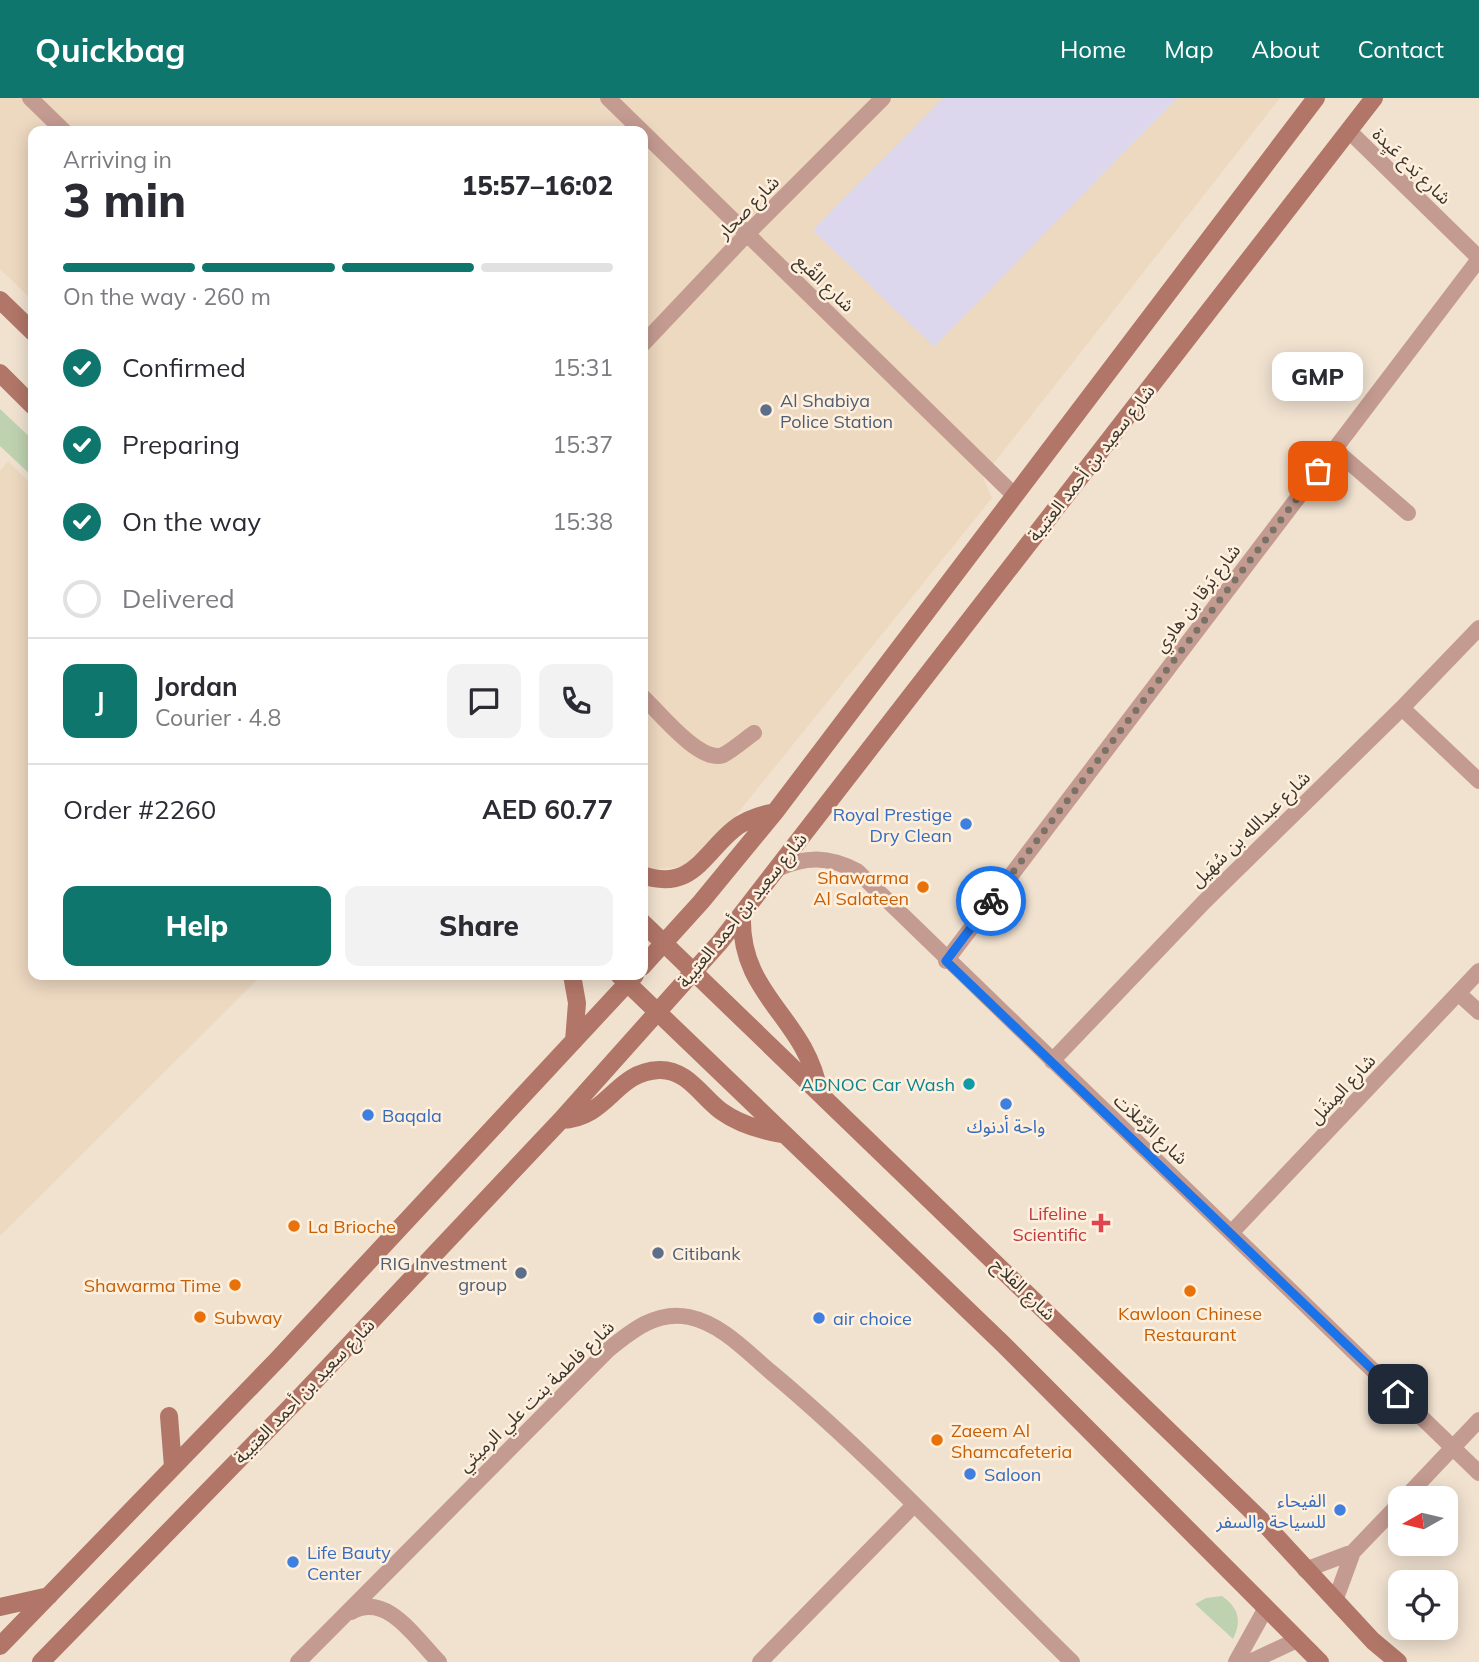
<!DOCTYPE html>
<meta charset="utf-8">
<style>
body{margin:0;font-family:Mulish,"Noto Sans Arabic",sans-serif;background:#f2f2f3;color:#2b2b33;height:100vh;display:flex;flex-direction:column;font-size:26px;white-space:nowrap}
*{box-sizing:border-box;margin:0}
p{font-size:23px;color:#7c7c81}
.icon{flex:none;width:38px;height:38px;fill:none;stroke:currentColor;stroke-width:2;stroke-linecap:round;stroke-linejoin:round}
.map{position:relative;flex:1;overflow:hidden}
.drawer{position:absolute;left:28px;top:28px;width:620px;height:854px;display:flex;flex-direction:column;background:#fff;border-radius:14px;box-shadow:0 4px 18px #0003}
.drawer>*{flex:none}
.needle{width:46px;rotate:262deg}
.buttons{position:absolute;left:1388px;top:1388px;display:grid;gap:14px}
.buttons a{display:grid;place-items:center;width:70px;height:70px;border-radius:14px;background:#fff;box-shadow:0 4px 18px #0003;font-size:35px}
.pin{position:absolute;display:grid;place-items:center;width:60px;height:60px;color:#fff;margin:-30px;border-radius:14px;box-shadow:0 4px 10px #0006}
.courier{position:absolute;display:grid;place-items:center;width:70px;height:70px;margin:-35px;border:5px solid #1a73e8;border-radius:50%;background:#fff;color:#222;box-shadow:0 2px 9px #0007}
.bubble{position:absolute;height:49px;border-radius:14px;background:#fff;box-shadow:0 4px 18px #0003;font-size:23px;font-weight:800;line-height:49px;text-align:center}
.headline em{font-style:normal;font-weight:800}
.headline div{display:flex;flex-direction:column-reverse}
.headline{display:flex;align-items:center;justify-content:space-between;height:119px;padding:0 35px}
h1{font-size:46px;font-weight:800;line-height:52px}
.bar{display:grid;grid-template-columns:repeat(4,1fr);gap:10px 7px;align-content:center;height:84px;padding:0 35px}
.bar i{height:9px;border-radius:5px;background:#e1e1e2}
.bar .current{background:#0f766e}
.bar p{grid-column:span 4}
.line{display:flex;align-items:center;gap:18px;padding:0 35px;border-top:2px solid #e1e1e2}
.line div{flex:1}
.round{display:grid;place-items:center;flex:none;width:74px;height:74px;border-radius:14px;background:#f2f2f3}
ol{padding:0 35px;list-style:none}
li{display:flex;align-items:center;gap:21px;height:77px}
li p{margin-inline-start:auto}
li .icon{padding:7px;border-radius:50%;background:#0f766e;color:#fff;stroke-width:4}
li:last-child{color:#7c7c81}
li i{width:38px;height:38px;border:4px solid #e1e1e2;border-radius:50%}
.primary-button{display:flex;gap:14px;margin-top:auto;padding:14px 35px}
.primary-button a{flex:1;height:80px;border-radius:14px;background:#0f766e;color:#fff;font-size:28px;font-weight:800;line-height:80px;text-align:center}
.primary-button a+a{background:#f2f2f3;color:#2b2b33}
header{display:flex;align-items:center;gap:42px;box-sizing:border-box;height:98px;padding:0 35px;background:#0f766e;color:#fff}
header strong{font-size:33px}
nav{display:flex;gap:38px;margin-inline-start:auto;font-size:24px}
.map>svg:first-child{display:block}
.built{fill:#edd8c0}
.education{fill:#dcd7ed}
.green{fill:#bed2b0}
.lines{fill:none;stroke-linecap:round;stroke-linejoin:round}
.minor{stroke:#c49b91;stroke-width:16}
.secondary{stroke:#b17668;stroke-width:18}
.done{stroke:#7b7267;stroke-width:7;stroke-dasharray:0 12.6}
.route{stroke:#1a73e8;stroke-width:9}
.service-dot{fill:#5c6f8a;stroke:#ffefdd;stroke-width:2.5}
.shop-dot{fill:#3f7fe0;stroke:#ffefdd;stroke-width:2.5}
.food-dot{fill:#e8710a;stroke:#ffefdd;stroke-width:2.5}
.culture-dot{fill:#0f9aa8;stroke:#ffefdd;stroke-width:2.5}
.health-dot{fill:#e0444e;stroke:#ffefdd;stroke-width:2.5}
.labels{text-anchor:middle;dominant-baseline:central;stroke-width:5;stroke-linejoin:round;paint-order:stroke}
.street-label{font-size:18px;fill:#3c362f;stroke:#ffefdd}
.service-label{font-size:18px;fill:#4e5e75;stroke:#ffefdd;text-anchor:start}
.shop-label{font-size:18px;fill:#366cbe;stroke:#ffefdd;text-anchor:start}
.food-label{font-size:18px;fill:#c56008;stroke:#ffefdd;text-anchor:start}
.culture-label{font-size:18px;fill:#0d838f;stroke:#ffefdd;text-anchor:end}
.health-label{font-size:18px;fill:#be3a42;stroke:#ffefdd;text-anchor:end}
</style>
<header>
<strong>Quickbag</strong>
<nav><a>Home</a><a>Map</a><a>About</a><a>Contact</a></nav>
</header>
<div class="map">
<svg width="1479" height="1564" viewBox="0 0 1479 1564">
<rect width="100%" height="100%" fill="#f1e2d0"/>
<path class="built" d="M0 0H1280L983 379 992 400 724 732 704 755 682 769 642 772V33H33V203L0 171Z
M8 363 33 388V877H262L0 1138V373Z"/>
<path class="education" d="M943 0H1177L934 249 813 132Z"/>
<path class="green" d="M0 311 33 342V379L0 348Z
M1222 1498C1239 1510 1242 1523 1233 1541L1195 1506 1206 1500Z"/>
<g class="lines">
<path class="minor" d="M30 0 64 33
M608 0 1014 397
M1349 33 1479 160
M642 247 747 136 883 0
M1334 351 1408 415
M642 598C658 613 700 666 723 657 733 652 744 642 754 635
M1402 610 1479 683
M777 771C806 758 828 758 857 773L1479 1375
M946 863 1479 161
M1458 895 1479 914
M1052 963 1204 804 1402 610 1479 530
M1232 1134 1479 873
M1405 1400 1479 1322
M1305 1472 1353 1454
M1335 1503 1353 1454 1400 1405
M351 1514C387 1493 416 1541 439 1564
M298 1564 608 1252C631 1233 657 1212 689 1219 722 1226 747 1254 772 1275 878 1364 973 1467 1072 1564
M760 1564 914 1407
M1236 1564 1266 1510
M1250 1564 1297 1542"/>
<path class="secondary" d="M0 202 33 234
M0 275 33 308
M642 777C692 794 703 756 734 731 746 721 760 717 775 714
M742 817C739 898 806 919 819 994
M642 824 1261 1422 1373 1543 1398 1564
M642 869 701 804 775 714 1316 0
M572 877 577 905 574 943
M619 877 1003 1246 1320 1564
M561 1022C609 1020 614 974 659 972 687 971 701 998 721 1013 739 1026 759 1032 781 1036
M169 1318 173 1369
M0 1509 49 1498
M0 1548 277 1262 635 877
M41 1564 298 1301 561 1022 720 844 1374 0"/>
</g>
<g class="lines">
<path class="done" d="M991 803 1318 373"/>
<path class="route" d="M991 803 946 863 1398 1296"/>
</g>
<g class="service-dot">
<circle cx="766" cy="312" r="7"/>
<circle cx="658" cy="1155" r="7"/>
<circle cx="521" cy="1175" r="7"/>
</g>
<g class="shop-dot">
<circle cx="966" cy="726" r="7"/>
<circle cx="1006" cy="1006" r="7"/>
<circle cx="368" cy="1017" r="7"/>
<circle cx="819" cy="1220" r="7"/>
<circle cx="970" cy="1376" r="7"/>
<circle cx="1340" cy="1412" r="7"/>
<circle cx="293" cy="1464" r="7"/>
</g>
<g class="food-dot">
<circle cx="923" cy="789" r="7"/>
<circle cx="294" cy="1128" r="7"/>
<circle cx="235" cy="1187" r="7"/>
<circle cx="1190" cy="1193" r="7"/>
<circle cx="200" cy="1219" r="7"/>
<circle cx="937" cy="1342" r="7"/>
</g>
<circle class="culture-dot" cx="969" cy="986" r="7"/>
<path class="health-dot" d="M1097.5 1114.5h7v7h7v7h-7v7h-7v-7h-7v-7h7z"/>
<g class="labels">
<g class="street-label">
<text transform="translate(1412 68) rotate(44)">شارع بَدع عَيِدة</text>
<text transform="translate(748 109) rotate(-46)">شارع صحار</text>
<text transform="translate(825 185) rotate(44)">شارع القُبع</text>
<text transform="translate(1091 365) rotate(-52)">شارع سعيد بن أحمد العتيبة</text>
<text transform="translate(1197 500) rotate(-53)">شارع بَرقا بن هادِي</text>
<text transform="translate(1250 731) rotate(-44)">شارع عبدالله بن سُهَيل</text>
<text transform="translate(742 812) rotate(-51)">شارع سعيد بن أحمد العتيبة</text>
<text transform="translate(1342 991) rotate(-47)">شارع المِشَل</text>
<text transform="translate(1151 1031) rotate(43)">شارع الرَّمْلاَت</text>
<text transform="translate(1024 1191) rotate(44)">شارع الفلاح</text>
<text transform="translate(304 1293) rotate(-46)">شارع سعيد بن أحمد العتيبة</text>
<text transform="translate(536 1298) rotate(-44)">شارع فاطمة بنت علي الرميثي</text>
</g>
<g class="service-label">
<text x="780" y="302">Al Shabiya<tspan x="780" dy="21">Police Station</tspan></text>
<text x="672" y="1155">Citibank</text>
<text x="507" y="1165" text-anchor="end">RIG Investment<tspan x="507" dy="21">group</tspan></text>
</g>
<g class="shop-label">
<text x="952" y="716" text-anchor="end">Royal Prestige<tspan x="952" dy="21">Dry Clean</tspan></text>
<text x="382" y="1017">Baqala</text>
<text x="1006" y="1028" text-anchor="middle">واحة أدنوك</text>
<text x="833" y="1220">air choice</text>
<text x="984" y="1376">Saloon</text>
<text x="1326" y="1402" text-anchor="end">الفيحاء<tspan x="1326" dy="21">للسياحة والسفر</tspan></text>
<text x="307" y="1454">Life Bauty<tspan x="307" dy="21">Center</tspan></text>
</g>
<g class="food-label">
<text x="909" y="779" text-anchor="end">Shawarma<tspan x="909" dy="21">Al Salateen</tspan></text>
<text x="308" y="1128">La Brioche</text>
<text x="221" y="1187" text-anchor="end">Shawarma Time</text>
<text x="1190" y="1215" text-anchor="middle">Kawloon Chinese<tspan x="1190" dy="21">Restaurant</tspan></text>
<text x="214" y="1219">Subway</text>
<text x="951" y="1332">Zaeem Al<tspan x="951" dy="21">Shamcafeteria</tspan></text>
</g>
<g class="culture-label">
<text x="955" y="986">ADNOC Car Wash</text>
</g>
<g class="health-label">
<text x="1087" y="1115">Lifeline<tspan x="1087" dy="21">Scientific</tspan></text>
</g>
</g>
</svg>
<div class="buttons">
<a><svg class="needle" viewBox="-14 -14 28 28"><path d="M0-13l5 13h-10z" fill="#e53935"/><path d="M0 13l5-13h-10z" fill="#7c7c81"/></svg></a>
<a><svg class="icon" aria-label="locate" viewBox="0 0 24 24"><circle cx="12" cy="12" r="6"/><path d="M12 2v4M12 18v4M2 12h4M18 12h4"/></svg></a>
</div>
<div class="pin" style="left:1318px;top:373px;background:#ea580c"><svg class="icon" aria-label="bag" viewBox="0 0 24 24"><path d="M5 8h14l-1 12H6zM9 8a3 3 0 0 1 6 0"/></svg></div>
<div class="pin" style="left:1398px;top:1296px;background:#1f2937"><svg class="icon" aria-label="home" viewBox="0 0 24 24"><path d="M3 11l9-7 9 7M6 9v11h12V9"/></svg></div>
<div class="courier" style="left:991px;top:803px"><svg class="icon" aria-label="bike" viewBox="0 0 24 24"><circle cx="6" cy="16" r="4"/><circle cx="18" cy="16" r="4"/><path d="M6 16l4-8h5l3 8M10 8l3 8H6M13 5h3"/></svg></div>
<div class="bubble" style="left:1272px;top:254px;width:91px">GMP</div>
<section class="drawer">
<div class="headline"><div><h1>3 min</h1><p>Arriving in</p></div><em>15:57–16:02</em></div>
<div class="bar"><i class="current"></i><i class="current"></i><i class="current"></i><i></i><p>On the way · 260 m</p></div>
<ol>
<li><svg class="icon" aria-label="check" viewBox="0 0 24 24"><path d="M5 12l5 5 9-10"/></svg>Confirmed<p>15:31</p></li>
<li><svg class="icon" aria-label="check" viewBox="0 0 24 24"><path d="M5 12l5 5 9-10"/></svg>Preparing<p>15:37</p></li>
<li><svg class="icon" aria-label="check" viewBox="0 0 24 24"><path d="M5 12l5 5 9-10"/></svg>On the way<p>15:38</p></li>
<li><i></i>Delivered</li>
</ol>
<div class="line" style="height:126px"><b class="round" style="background:#0f766e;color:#fff">J</b><div><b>Jordan</b><p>Courier · 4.8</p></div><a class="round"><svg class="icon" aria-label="chat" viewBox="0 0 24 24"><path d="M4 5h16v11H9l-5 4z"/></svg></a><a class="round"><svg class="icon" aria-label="phone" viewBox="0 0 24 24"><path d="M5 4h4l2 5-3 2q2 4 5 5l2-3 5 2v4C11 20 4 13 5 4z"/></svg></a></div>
<div class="line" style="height:91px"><div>Order #2260</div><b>AED 60.77</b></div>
<div class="primary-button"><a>Help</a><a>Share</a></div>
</section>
</div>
